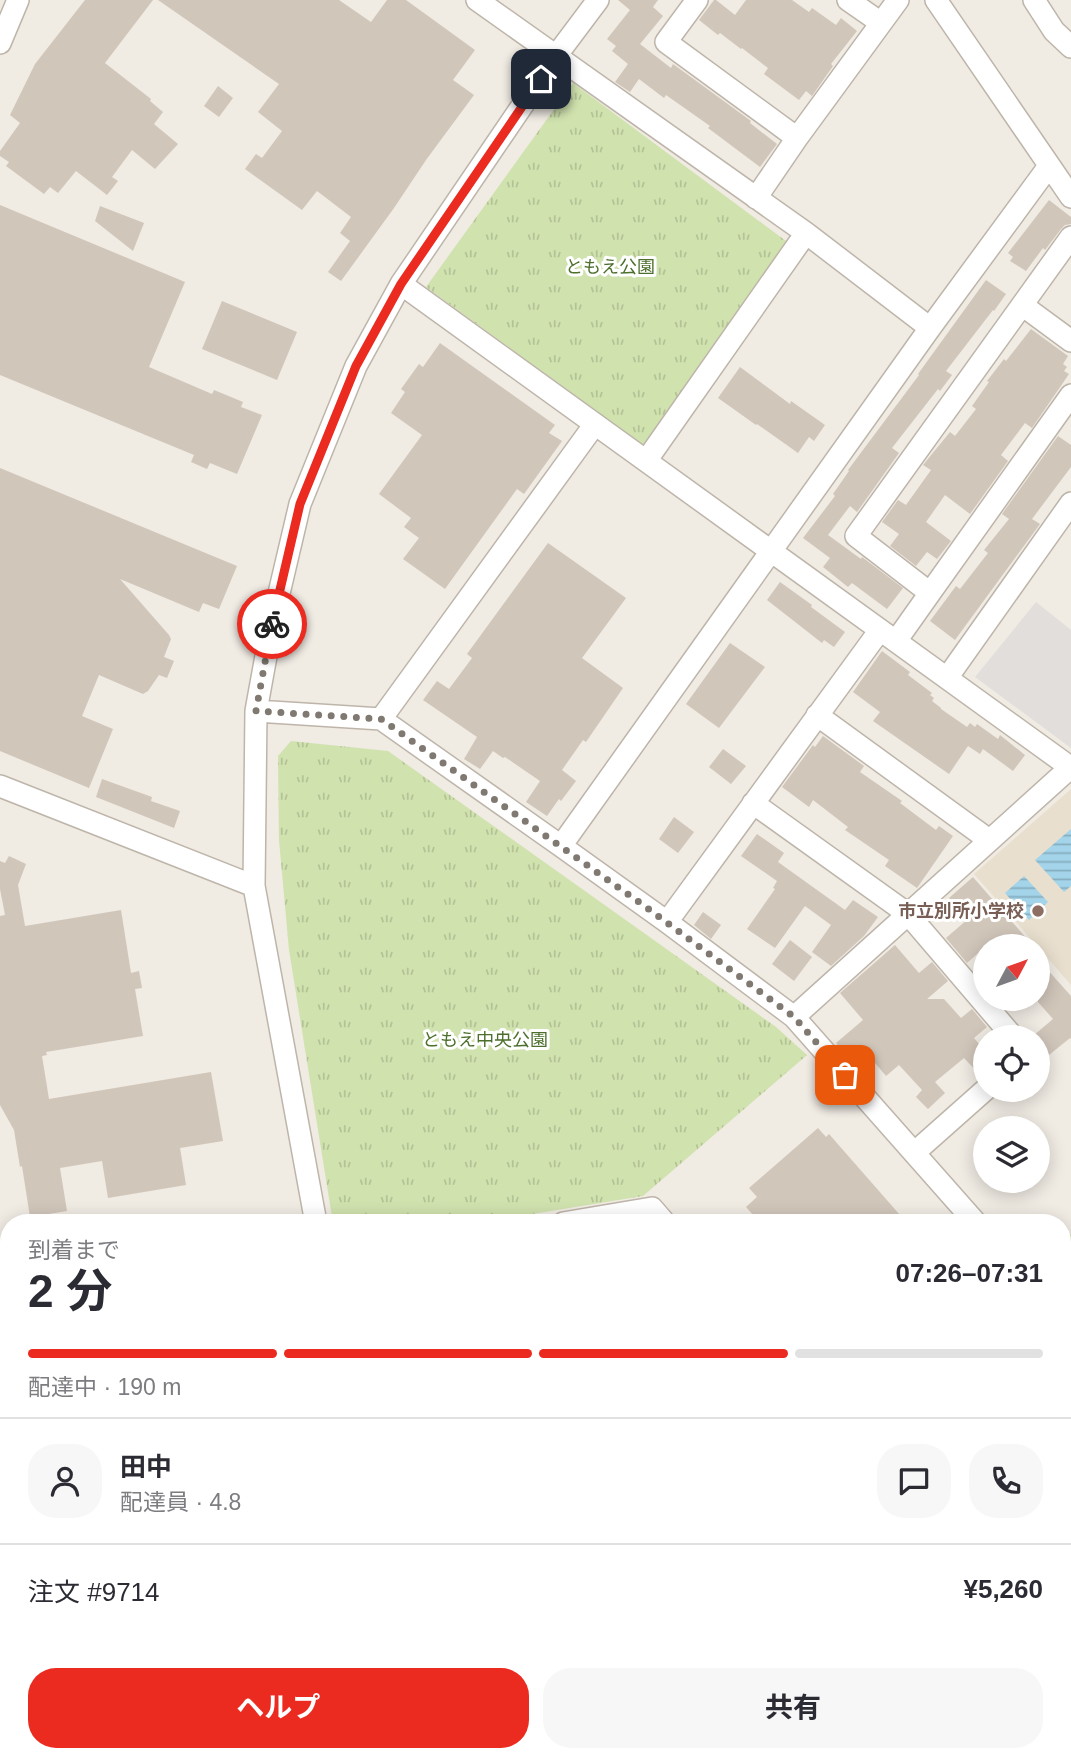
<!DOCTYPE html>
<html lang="ja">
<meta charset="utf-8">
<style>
body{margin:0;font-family:Arial,"Noto Sans JP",sans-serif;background:#f7f7f7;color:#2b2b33;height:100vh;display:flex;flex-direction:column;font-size:26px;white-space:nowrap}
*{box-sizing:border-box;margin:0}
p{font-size:23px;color:#7c7c81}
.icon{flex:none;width:38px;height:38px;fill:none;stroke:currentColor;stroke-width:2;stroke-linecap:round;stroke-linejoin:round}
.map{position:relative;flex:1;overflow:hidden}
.panel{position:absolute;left:0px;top:1214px;width:1071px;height:548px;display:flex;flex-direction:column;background:#fff;border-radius:28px 28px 0 0;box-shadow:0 4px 18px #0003}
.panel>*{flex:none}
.needle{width:46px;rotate:49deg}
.controls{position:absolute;left:973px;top:934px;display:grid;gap:14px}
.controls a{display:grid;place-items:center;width:77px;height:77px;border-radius:50%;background:#fff;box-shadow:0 4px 18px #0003;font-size:35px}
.pin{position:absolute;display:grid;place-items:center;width:60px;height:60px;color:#fff;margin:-30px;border-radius:14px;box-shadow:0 4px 10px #0006}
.courier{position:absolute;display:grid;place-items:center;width:70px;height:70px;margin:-35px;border:5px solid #eb2a20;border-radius:50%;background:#fff;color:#222;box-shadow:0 2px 9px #0007}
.summary em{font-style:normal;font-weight:700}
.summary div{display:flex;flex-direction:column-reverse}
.summary{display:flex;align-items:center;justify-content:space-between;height:119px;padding:0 28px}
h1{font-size:46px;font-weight:700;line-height:52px}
.bar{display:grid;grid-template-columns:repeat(4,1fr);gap:10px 7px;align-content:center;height:84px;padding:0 28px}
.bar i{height:9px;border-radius:5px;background:#e1e1e2}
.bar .on{background:#eb2a20}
.bar p{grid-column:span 4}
.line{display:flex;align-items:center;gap:18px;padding:0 28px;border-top:2px solid #e1e1e2}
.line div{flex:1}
.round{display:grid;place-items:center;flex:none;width:74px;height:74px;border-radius:28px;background:#f7f7f7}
.cta{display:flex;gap:14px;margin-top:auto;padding:14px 28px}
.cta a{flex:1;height:80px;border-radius:28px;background:#eb2a20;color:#fff;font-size:28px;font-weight:700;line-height:80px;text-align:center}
.cta a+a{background:#f7f7f7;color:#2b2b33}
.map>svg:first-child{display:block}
.education{fill:#e9dfce}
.forest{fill:url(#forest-firs)}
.park{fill:url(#park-tufts)}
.parking{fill:#e1dedc}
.water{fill:url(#water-rules)}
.building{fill:#d1c6ba}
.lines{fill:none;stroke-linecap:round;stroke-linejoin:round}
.minor-casing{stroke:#beb5aa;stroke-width:24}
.minor{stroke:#fff;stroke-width:21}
.done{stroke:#7f7971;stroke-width:7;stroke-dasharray:0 12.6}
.route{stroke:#eb2a20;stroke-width:9}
.education-dot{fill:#8d6e63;stroke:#fff;stroke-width:2.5}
.labels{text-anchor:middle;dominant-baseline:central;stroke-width:6;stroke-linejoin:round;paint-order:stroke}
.park-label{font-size:18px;fill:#4c6f2c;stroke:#fff}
.education-label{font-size:18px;font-weight:bold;fill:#785e54;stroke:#fff;text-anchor:end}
</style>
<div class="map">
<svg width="1071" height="1762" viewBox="0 0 1071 1762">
<defs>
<pattern id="forest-firs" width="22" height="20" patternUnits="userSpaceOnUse" patternTransform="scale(1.75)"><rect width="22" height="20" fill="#d0e2ae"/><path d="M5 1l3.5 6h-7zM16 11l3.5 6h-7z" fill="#b4c396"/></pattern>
<pattern id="park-tufts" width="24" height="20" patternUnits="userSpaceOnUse" patternTransform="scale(1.75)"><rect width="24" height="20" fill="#d0e2ae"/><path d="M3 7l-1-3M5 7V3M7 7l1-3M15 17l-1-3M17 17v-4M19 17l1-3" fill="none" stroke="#b4c396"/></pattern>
<pattern id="water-rules" width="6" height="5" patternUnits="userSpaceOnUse" patternTransform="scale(1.75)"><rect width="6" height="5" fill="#a3d4ea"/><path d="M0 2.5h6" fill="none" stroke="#86adbe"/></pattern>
</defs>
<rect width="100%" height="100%" fill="#f0ebe3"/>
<path class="education" d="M1071 789V985L974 874Z"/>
<path class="forest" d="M1071 1234V1279L1062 1265V1242Z
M0 1336 9 1377V1410L0 1431Z"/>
<path class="park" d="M573 83 786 241 645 447 426 287Z
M291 741 388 751 776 1027 807 1055 643 1196 478 1223H333L289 950 279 840 278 756Z"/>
<path class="parking" d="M1036 602 1071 630V748L975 677Z"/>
<path class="water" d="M1071 829V886L1064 892 1035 860Z
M1024 876 1048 902 1029 920 1005 893Z"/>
<path class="building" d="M85 0H153L105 63 151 99 150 101 163 112 154 124 178 144 155 169 132 150 112 177 118 181 107 195 76 171 58 193 50 187 44 194 6 166 9 162 0 156V151L20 123 10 115 35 64Z
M158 0H339L371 22 387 0H406L475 50 453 80 474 95 426 160 394 208 341 281 328 272 350 241 340 233 351 217 317 191 302 210 245 169 256 154 262 158 282 131 258 112 279 84Z
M618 0H658L653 7 663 16 640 44 671 68 673 64 721 99 751 121 750 123 777 144 760 167 708 128 710 126 666 95 664 98 639 79 630 92 615 82 628 64 612 51 616 46 607 39 630 10Z
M714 0H716L735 15 746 0H792L809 12 812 8 836 25 841 18 857 31 831 64 833 66 812 96 806 91 799 100 764 74 768 68 742 48 741 49 720 33 718 35 699 20Z
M218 86 233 98 219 117 204 106Z
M1049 200 1071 217V224L1065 225 1061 229 1045 250 1043 248 1026 271 1010 261 1013 257 1008 253Z
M0 205 185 282 149 367 212 394 214 390 243 402 241 407 262 415 237 474 210 463 207 469 191 462 194 455 0 375Z
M100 206 144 223 133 251 95 221Z
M986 280 1006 294 994 311 993 310 946 371 952 375 940 391 938 389 892 448 899 453 857 512 850 506 828 535 861 559 862 557 903 588 887 609 852 583 848 587 823 567 830 558 803 538 835 496 833 494 849 471 848 470 919 375 918 374Z
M222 301 297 332 277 380 202 349Z
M1031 329 1068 356 1063 364 1067 367 1064 371 1069 374 1032 428 1025 423 1001 455 1008 461 970 514 945 495 926 522 951 541 937 559 927 552 916 566 890 546 899 534 882 522 898 500 906 505 931 470 923 465 950 432 955 436 976 409 972 406 989 382 987 381 1004 359 1006 361Z
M440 343 555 425 549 433 562 441 524 494 517 489 445 589 403 559 419 538 404 527 411 518 379 494 422 435 391 413 405 392 401 389 419 364 423 367Z
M740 367 790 404 791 401 825 425 814 441 809 437 798 453 757 424 756 425 718 398Z
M1058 436 1071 445V467L1032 519 1040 524 955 640 930 621 956 586 960 589 988 553 984 550 1009 519 1002 514Z
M0 468 237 566 219 609 203 603 199 612 120 579 169 635 171 639 164 657 174 661 167 678 159 675 148 691 143 694 99 675 82 716 113 729 89 788 0 751Z
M548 543 626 598 582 658 623 688 586 742 583 740 562 770 576 781 561 801 559 799 547 816 526 802 540 781 505 757 503 758 493 751 480 769 464 759 477 737 423 700 437 681 449 689 472 658 467 654Z
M780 582 812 605 811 607 845 632 834 647 824 640 822 643 767 600Z
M730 643 765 667 719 728 686 704Z
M882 651 910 672 908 675 932 693 930 695 934 698 932 701 941 708V709L967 727 970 723 975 727 977 724 998 739 1000 735 1025 755 1013 771 983 749 980 754 968 746 949 774 873 721 880 712 853 692Z
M823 736 864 766 860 772 902 801 900 803 936 830 939 826 953 836 917 888 885 866 889 860 845 830 848 827 813 800 809 807 782 787 813 745 815 747Z
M723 749 746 766 731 784 709 767Z
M102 779 152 797 151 801 180 811 174 828 96 797Z
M674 817 694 832 678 853 659 839Z
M757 834 784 853 778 862 845 910 853 900 878 917 864 936 831 966 812 952 831 925 805 906 775 948 747 929 775 889 773 888 777 881 741 856Z
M9 856 26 864 18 885 25 926 121 910 131 973 139 971 142 988 135 989 143 1036 46 1052 47 1055 42 1056 49 1099 211 1072 223 1141 180 1148 186 1185 108 1198 102 1161 60 1168 67 1211 30 1217 22 1166 20 1167 14 1130 0 1105V916L5 915 0 889V861L5 863Z
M973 877 1014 924 1034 947H985L967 963 946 938 968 919 949 898Z
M703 912 721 925 711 939 694 925Z
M790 940 812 957 794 981 772 964Z
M895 945 919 973 932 962 948 981 927 999H944L961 1018 972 1009 987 1027 974 1038 985 1051V1077H982L964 1058 935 1082 945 1093 928 1109 916 1097 922 1090 899 1065 886 1076 860 1045 847 1056 836 1043 863 1020 840 993Z
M1038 959 1071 996V1039L1070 1038 1049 1055 1038 1042V1038H1034L1033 1036 1053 1019 1038 1002Z
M998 999H1019L1007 1010Z
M818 1128 826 1137 829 1134 907 1223H760L746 1207 757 1197 749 1188Z"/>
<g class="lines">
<g class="minor-casing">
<path id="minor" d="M477 0 806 233 930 328
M697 0 666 42 797 138
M848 0 881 23
M936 0 1071 197
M1034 0 1054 31 1071 47
M0 43 18 0
M756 198 797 138 898 0
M401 284 1070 767
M1022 305 1071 341
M646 461 806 233
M930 593 1071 395
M896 641 930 593 856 536 1071 237
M947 678 1071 503
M256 711 381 719 561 846 667 922 794 1017 976 1223
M817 715 989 840
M381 719 595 424
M0 786 254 886
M753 803 908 914 1014 1038
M561 846 930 328 1049 166
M667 922 880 630
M794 1017 1071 767
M914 1153 985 1090
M316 1223 254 886 256 711 272 623 300 504 356 366 401 284 556 56 598 0
M563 1223 652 1208 665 1223
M1062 1321 1071 1331
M1062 1577 1071 1565
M401 1754 403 1762
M936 1762 942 1754"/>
</g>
<use href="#minor" class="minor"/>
</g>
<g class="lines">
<path class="done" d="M272 624 256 711 381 719 646 907 794 1017 845 1075"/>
<path class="route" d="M272 624 300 504 356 366 401 284 541 79"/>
</g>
<circle class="education-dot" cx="1038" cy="911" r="7"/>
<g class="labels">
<g class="park-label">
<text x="610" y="267">ともえ公園</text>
<text x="485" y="1040">ともえ中央公園</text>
</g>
<g class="education-label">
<text x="1024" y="911">市立別所小学校</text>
</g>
</g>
</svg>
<div class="controls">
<a><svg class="needle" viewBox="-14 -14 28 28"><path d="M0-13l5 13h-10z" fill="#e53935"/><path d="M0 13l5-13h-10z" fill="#7c7c81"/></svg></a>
<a><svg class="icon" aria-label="locate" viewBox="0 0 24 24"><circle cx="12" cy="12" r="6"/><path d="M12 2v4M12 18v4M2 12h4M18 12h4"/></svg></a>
<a><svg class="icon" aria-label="layers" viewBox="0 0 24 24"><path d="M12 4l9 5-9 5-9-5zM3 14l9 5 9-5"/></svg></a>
</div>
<div class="pin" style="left:845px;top:1075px;background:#ea580c"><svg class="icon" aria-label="bag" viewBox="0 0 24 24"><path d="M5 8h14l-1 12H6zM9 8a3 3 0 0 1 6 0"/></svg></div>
<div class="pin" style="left:541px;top:79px;background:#1f2937"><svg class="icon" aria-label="home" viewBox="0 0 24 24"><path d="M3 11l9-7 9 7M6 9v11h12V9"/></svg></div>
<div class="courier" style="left:272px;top:624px"><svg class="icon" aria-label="bike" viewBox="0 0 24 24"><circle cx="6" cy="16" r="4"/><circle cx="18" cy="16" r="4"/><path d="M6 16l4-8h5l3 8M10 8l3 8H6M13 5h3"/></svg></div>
<section class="panel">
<div class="summary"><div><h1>2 分</h1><p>到着まで</p></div><em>07:26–07:31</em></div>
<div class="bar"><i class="on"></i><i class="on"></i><i class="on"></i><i></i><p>配達中 · 190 m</p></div>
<div class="line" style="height:126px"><a class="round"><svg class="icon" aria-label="person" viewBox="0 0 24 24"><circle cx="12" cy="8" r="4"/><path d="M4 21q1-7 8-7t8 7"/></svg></a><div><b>田中</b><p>配達員 · 4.8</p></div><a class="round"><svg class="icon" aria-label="chat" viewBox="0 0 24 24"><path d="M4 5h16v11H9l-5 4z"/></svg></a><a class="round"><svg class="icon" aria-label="phone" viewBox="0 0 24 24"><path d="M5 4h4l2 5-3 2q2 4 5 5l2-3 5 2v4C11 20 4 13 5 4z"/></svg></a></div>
<div class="line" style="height:91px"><div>注文 #9714</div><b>¥5,260</b></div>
<div class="cta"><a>ヘルプ</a><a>共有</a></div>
</section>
</div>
